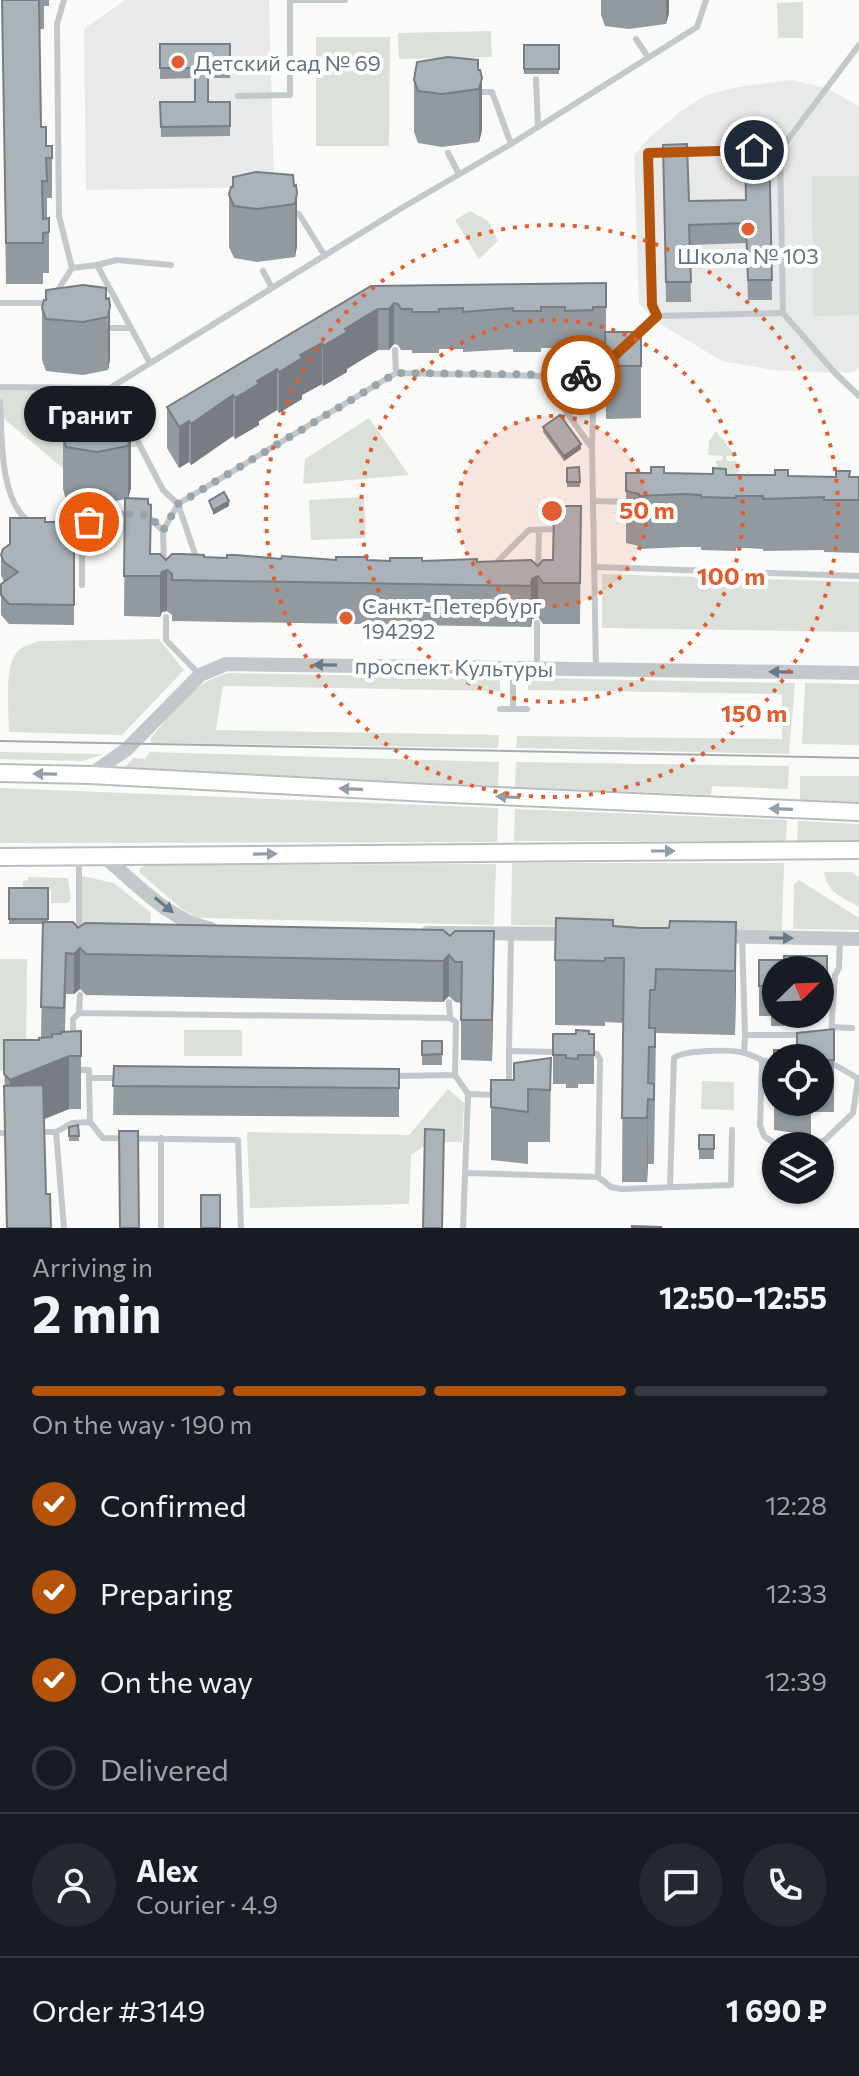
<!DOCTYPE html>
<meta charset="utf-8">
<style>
body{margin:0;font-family:Commissioner,sans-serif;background:#242831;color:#f1f3f6;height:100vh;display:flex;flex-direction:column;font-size:30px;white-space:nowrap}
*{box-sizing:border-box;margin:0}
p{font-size:26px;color:#9ea1a6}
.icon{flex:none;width:44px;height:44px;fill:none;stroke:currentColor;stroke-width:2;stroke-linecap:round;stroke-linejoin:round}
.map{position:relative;height:1228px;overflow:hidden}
.sheet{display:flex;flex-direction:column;background:#171b24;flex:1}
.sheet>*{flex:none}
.needle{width:52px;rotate:67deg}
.fabs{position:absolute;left:762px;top:956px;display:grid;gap:16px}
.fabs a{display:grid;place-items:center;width:72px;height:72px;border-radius:50%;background:#171b24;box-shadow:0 2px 6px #0004;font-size:40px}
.pin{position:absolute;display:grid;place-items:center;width:68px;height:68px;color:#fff;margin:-34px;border:4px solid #fff;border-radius:50%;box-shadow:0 2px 8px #0007}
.courier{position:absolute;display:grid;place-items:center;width:80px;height:80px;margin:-40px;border:6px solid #b45309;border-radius:50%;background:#fff;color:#222;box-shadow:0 2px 10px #0007}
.bubble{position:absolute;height:56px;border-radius:28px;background:#171b24;box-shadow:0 2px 6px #0004;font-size:26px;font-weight:700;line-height:56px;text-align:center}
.overview em{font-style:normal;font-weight:700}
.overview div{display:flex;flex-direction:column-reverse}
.overview{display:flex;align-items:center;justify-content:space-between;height:136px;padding:0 32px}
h1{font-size:52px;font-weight:700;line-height:60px}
.bar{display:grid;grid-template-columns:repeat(4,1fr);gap:12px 8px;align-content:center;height:96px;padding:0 32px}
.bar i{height:10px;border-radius:6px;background:#363941}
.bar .active{background:#b45309}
.bar p{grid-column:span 4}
.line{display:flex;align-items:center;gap:20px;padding:0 32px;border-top:2px solid #363941}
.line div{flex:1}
.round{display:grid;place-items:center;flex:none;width:84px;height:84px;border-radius:42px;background:#242831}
ol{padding:0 32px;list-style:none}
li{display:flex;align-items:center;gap:24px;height:88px}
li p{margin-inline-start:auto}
li .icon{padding:8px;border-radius:50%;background:#b45309;color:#fff;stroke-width:4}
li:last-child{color:#9ea1a6}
li i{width:44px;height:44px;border:4px solid #363941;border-radius:50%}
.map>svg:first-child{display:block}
.built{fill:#e8e9e9}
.green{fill:#dbe1d9}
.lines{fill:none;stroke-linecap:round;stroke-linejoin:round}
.secondary-casing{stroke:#b8bdc2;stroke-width:20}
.service{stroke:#c3c8cb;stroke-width:6}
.tertiary{stroke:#c3c8cb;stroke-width:14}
.secondary{stroke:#fff;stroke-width:16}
.tram{stroke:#a4abb1;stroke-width:2}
.wall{fill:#929a9f;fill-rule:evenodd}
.shaded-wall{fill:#777d82}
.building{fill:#aab3b9;stroke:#777d82;stroke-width:2}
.oneway{fill:#6a7986}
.oneway2{fill:#939ea8}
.done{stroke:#99a4ab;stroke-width:8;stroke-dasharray:0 14.4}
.route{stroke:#b45309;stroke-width:10}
.ring{fill:none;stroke:#e05e31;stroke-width:4;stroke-dasharray:4 8}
.poi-dot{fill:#e05e31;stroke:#fff;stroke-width:3}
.labels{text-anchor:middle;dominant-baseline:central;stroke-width:8;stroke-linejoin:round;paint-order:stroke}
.poi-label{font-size:22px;fill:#657582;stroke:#fff;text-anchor:start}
.street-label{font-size:22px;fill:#657582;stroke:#fff}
.centre{fill:#e05e31;stroke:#fff;stroke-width:4}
.ring-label{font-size:24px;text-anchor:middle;font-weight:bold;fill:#e05e31;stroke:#fff;stroke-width:8;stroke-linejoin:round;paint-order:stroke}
</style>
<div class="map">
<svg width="859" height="1228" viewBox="0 0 859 1228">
<rect width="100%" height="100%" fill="#fafaf8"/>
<path class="built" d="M125 0H269L274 187 86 190 84 29Z
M791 80 826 88 859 106V368L853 372 835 373 773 370 722 361 662 325 639 304 634 155 652 135 680 112 706 95 738 87Z"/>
<path class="green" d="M803 2V38H778L777 3Z
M491 31 492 57 399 59 398 33Z
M316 37H390L389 146H316Z
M859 176V315L813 316 812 176Z
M470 211 488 221 498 241 479 259 455 220Z
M0 387 110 388 140 447H75L66 471 1 416Z
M369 418 409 475 303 484 305 459Z
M716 431 736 456H726L727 461H736L740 470 725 484 715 461 722 460 723 456 708 455 709 441Z
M364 497 366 538 311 540 309 500Z
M602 574 859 582V632L602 628Z
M159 639 184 670 122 735 9 732C9 712 3 661 20 649 25 645 33 644 39 641Z
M230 673 500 678V691L223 686 216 730 499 735 498 748 151 743V738C174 711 194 680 230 673Z
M528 678 795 683 789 754 516 748 517 736 782 739V694L528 690Z
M805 683 859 684V745L802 744Z
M0 752 104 754 83 761 0 759Z
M150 752 499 762 498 786 123 769 133 758 145 759Z
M516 762 789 766 788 789 712 786 711 795 515 787Z
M800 776H859V802L800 800Z
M0 788 498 808 497 842 0 843Z
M515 809 787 820 786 841H514Z
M798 821 859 824V842H797Z
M512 863H784L782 930 511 925Z
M496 864 494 925 199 918 183 910 139 872 140 868 148 865Z
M824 872H852L859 878V907C841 896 828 894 824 872Z
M82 876 114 883 151 913 150 949 81 948Z
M28 877 68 878 71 899 67 903H51V890L23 889V881L28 880Z
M799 880 859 918V930L793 929 794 884Z
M0 959H27L26 1060 0 1071Z
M184 1030H242V1056H184Z
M702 1081 734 1082V1110L701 1109Z
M448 1089 464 1103 462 1142H431L411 1155 409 1204 250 1208 247 1132 409 1135Z"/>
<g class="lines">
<g class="secondary-casing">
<path id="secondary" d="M0 773 90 775 429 793 859 812
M0 857 859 850"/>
</g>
<path class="service" d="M290 0H345
M636 39 648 57
M859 45 780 150 783 313 835 373 859 396
M536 79 538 126
M475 92H492L511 144
M238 96 290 95V1
M764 150H780
M668 152 648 153 652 305 657 316 783 313
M680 152 752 150
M448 153 459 174
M292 212 299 214 325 256
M97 265 117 260 171 265
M72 268 97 265 150 363
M263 271 272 288
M56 293 72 268 59 216 57 24 64 0
M0 303H50
M106 328H130
M635 338 657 316
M395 350 396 373
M541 376 594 375 592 447
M0 387 110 388 400 209 511 144 697 27 706 0
M110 388 163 490 178 504 396 373 541 376 592 448 596 669
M0 402C2 439 0 498 27 520
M594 501 630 502
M147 515 163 531
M57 527H82
M164 565 163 531 178 504 197 560
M493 566 529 530 559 529
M596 567 859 576
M538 570 539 530
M82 585V527L103 513 132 514
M166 617V640L200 675
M537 667V623
M500 709H527
M513 709V669
M79 860V933
M511 935 509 1051 558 1052
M742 937 745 1035
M79 1013 80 995
M832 1027 852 1028
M831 1034 835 975 839 968 840 939
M73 1040V1019L79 1013 450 1018
M589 1053 597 1054 600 1059 598 1177
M744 1053 745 1035H804
M762 1062 760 1125 764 1136 774 1143 813 1144 825 1140 853 1113 858 1079
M820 1062H830L859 1079
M73 1070H89V1078
M455 1075 468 1094 463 1228
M393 1076 455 1075 456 1022 450 1018 449 1002
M509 1088V1051
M468 1094 497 1095
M90 1122 89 1078H118
M36 1132H56L72 1123 90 1122 103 1138 238 1140 241 1228
M56 1132 64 1228
M0 1133H4
M161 1138V1228
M465 1173 598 1177 611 1187 621 1189 731 1185 732 1130
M670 1186 674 1058C683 1050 732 1049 745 1053 758 1057 760 1062 776 1062"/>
<path class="tertiary" d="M90 775 127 749 200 675 226 664 859 673
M103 856C135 882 169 921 211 929
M427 933 575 934
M719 936 859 939"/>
<use href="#secondary" class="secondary"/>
<path class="tram" d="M0 741 859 758"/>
</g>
<path class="wall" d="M2 0H49V6H44V29H39L41 127 46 146H52V198H47V219L49 218V273H43V284H6Z
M601 0H669V13L666 24 629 29 605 26 601 15Z
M160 44H230V78H208V102H230V136L161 137 160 102H195V78L160 79Z
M524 45H559V74H524Z
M478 60 482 130 479 142 442 147 418 143 414 132V80Z
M769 142 772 300H748L746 243 690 245 691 302H666L663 145 689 201 745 200Z
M293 175 297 246 295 257 257 262 234 258 229 247V195Z
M606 283V332H641V418L606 419 605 347 593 348V351H565V348H541V352H513V349L463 352V349H439V353H412V350H401L398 345 394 344 389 350H378L356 363 347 369V372L323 386 322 384 302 395V399L279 413 277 410 259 421V425L235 439 233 436 191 465 189 462 179 468 167 448V407L371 286Z
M106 288 110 359 108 370 83 375 46 371 42 360V308Z
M127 417 131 488 128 498 151 554 166 560 204 557 477 562 538 566 553 560 557 511 581 506 580 624H543L538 617 532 619 531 627 172 621V615L167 611 162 612 160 617 124 616 125 499 97 505 66 500 63 489V436Z
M543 427 581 449 564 461 543 432Z
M579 467 580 487H567V468Z
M626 473 859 477V553L824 552V550L763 551V549L746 548H736V551L701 550V547H684L639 549V546L626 543Z
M45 522 74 534V625L9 624 1 615V584L4 582 1 575V555L10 544Z
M9 888H48V922L78 928 443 930 494 972 492 1061 461 1060V1003L455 1002 449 996 443 1002 86 995 80 989 74 994H66L65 1032 81 1031V1109H69L44 1119 46 1194 51 1228H6L4 1040H39L41 1037 43 924H9Z
M736 922 735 1035 656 1033 654 1164H648L647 1182H622L623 1023 605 1022V1026L555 1025V960L613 926 669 928Z
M827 956V1009H821V1013H820V970H776V1014H784V1026H771V1016H759V960H784Z
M834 1029V1112H811V1135L774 1130V1050H797ZM776 1058H820V1102H776Z
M553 1034H594V1084H578V1088H566V1084H553Z
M442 1041V1065H422V1055Z
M551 1058 550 1142H528V1164L491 1160V1080H514Z
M114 1066 399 1069V1117L113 1115Z
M78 1125 79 1141H69V1127Z
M699 1135H714V1159H699Z"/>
<path class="shaded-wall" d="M666 0H669V13L666 24Z
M482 78V130L479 142V89Z
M297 193V246L295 257V204Z
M394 303V344L389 350V309Z
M110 306V359L108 370V317Z
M378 309V350L347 369V372L323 386V346L345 329Z
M322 343V384L302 395V399L279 413V372L300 355Z
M277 369V410L259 421V425L235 439V398L257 381Z
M233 395V436L191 465V424Z
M189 421V462L179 468V427Z
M131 435V488L128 499V446Z
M581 444V449L564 461V456Z
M229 501V506L213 515V510Z
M167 570V611L162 612 160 617V576L162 572Z
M538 576V617L532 619 531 627V586L532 579Z
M736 922V987L735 1035V971Z
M494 931V972L492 1061V1020Z
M80 948V989L74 994V954Z
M449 955V996L443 1002V961Z
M69 1056V1109L10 1133V1080Z
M648 1099V1164L647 1182Z"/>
<path class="building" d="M2 0H39L41 127H46V146H52V158H46L47 181H42L43 219 49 218V232L43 233V243H6Z
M160 44H230V68H208V102H230V126L161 127 160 102H195V68H160Z
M524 45H559V69H524Z
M448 57 478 60V70H480L482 78 479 89 442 94 418 91 414 80 417 62Z
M769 142 772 280H748L746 223 689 225 691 282H666L663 145 687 144 689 201 746 200 745 143Z
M256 172 293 175 294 186 296 185 297 193 295 204 257 209 234 206 229 195 231 187H233V177Z
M606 283V307H593V310L565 311V307H541V311H513V308L463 312V308L439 309V312H412V309H401L398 304 394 303 389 309H378L356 322 345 329 347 332 323 346 322 343 300 355 302 358 279 372 277 369 257 381 259 384 235 398 233 395 191 424 189 421 179 427 167 407 371 286Z
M83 285 106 288V299L109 298 110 306 108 317 83 322 46 319 42 308 44 300H46V290Z
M605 332H641V366H606Z
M90 414 127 417V427H129L131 435 128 446 97 452 66 447 63 436 64 429H67L66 418Z
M560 415 581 444 564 456 543 427Z
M579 467 580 482H567V468Z
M651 467H664V473L713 474V468L726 469V475H775V470H788V476L836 477V471H850L849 477H859V500H824V497L763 499V496H736V498L701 497V495L684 494 639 496V494L626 491V473H651Z
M224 492 229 501 213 510 209 501Z
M125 498 148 499V504L151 505 150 554H160L166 560 172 554H182L204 555V557L227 558V555H236L281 559 282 556 336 560V557H367V560L390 561V558H422V561L477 559V562L531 560 538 566 543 560H553L554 511H557V506H581L580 583H543L538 576 532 579 531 586 172 580V574L167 570 162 572 160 576H124Z
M10 518H45V522H58L74 534V605L9 604 1 595V584L18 572 4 562 1 555 3 549 10 544Z
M9 888H48V919H9Z
M556 918 613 920V926L640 928H669L670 921 736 922 735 971 656 969 655 990H650L649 1028H655V1047H649L648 1083 654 1084V1100L648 1099 647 1118H622L624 958H605V961L555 960Z
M43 922H73L78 928 85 923 443 930 450 936 455 931H494L492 1020H461L462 962H455L449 955 443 961 86 954 80 948 74 954 66 953 64 1008 41 1007Z
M784 956H827V979H821V982H820V970H776V996H771V986H759V960H784Z
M834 1029V1060H820V1058H776V1078H774V1050H797V1033Z
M576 1030 589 1031V1034H594V1055H578V1059L566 1058V1055H553V1034H576Z
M81 1031V1056H69L10 1080 4 1074V1040H39V1038L52 1037V1034H61V1032Z
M422 1041H442V1054L422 1055Z
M551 1058 550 1090 528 1089V1112L491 1107V1080H514V1063Z
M114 1066 399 1069V1088L113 1086Z
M43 1085 46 1194H50L51 1228H7L4 1086Z
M78 1125 79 1136H69V1127Z
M425 1129 444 1130 442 1228H423Z
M119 1131H138L139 1228H120Z
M699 1135H714V1149H699Z
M201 1195H220V1228H201Z
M632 1226 661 1227V1228H632Z"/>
<defs><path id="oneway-solid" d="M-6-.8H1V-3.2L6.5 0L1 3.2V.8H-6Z" transform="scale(2)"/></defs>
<g class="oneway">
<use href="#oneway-solid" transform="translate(325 665) rotate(-179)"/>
<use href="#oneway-solid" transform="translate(781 672) rotate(-179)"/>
<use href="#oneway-solid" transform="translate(164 905) rotate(39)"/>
<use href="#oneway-solid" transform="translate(781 938) rotate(1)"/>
</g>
<g class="oneway2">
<use href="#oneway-solid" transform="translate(45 774) rotate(-179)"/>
<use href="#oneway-solid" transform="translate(351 789) rotate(-177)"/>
<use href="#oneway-solid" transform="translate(508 797) rotate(-177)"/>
<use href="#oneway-solid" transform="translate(781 809) rotate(-178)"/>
<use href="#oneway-solid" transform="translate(663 851)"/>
<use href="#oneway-solid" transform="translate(265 854) rotate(-1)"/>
</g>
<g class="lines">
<path class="done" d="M89 522 103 513 149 515 163 531 178 504 396 373 581 375"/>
<path class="route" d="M581 375H594L657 316 652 305 648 153 754 150"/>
</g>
<circle cx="552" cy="511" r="95" fill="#e05e31" fill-opacity=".12"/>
<g class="ring">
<circle cx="552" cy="511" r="95"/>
<circle cx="552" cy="511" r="191"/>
<circle cx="552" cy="511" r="286"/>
</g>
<g class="poi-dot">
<circle cx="178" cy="62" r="8"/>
<circle cx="748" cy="229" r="8"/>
<circle cx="346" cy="618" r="8"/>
</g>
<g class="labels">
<g class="poi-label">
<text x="194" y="62">Детский сад № 69</text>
<text x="748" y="255" text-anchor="middle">Школа № 103</text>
<text x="362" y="605">Санкт-Петербург<tspan x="362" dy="25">194292</tspan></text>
</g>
<g class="street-label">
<text transform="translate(454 667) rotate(1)">проспект Культуры</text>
</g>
</g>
<circle cx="552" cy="511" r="12" class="centre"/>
<g class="ring-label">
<text x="647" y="519">50 m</text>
<text x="731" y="585">100 m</text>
<text x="754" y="722">150 m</text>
</g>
</svg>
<div class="fabs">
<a><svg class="needle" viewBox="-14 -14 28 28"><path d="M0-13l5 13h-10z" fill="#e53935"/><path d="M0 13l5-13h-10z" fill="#9ea1a6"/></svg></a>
<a><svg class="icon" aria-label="locate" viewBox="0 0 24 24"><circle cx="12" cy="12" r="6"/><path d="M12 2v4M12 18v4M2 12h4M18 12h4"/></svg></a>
<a><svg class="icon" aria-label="layers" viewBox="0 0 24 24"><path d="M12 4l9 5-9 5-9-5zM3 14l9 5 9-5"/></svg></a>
</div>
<div class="pin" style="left:89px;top:522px;background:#ea580c"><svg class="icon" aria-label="bag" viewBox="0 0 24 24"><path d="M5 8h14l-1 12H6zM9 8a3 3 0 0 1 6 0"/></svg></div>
<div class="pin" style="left:754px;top:150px;background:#1f2937"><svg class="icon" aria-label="home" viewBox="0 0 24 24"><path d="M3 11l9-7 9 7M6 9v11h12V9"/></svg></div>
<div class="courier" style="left:581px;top:375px"><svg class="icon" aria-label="bike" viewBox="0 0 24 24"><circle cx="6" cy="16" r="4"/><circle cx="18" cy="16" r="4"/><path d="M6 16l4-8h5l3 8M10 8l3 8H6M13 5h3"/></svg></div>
<div class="bubble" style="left:24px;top:386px;width:132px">Гранит</div>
</div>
<section class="sheet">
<div class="overview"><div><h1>2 min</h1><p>Arriving in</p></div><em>12:50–12:55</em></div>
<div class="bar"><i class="active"></i><i class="active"></i><i class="active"></i><i></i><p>On the way · 190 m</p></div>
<ol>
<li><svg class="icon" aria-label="check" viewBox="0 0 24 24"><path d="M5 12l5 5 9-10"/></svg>Confirmed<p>12:28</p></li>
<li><svg class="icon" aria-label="check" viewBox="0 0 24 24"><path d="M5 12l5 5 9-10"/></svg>Preparing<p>12:33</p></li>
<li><svg class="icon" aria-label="check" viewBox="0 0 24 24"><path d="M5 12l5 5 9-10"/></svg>On the way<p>12:39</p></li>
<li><i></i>Delivered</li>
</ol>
<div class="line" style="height:144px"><a class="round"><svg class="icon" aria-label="person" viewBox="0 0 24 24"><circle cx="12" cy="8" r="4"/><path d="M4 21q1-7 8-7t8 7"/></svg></a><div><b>Alex</b><p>Courier · 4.9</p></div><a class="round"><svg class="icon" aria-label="chat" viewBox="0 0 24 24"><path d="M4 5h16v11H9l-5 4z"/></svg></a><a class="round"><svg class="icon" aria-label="phone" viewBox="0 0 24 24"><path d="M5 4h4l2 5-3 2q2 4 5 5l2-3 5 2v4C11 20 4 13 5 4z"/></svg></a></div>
<div class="line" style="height:104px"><div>Order #3149</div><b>1 690 ₽</b></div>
</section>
